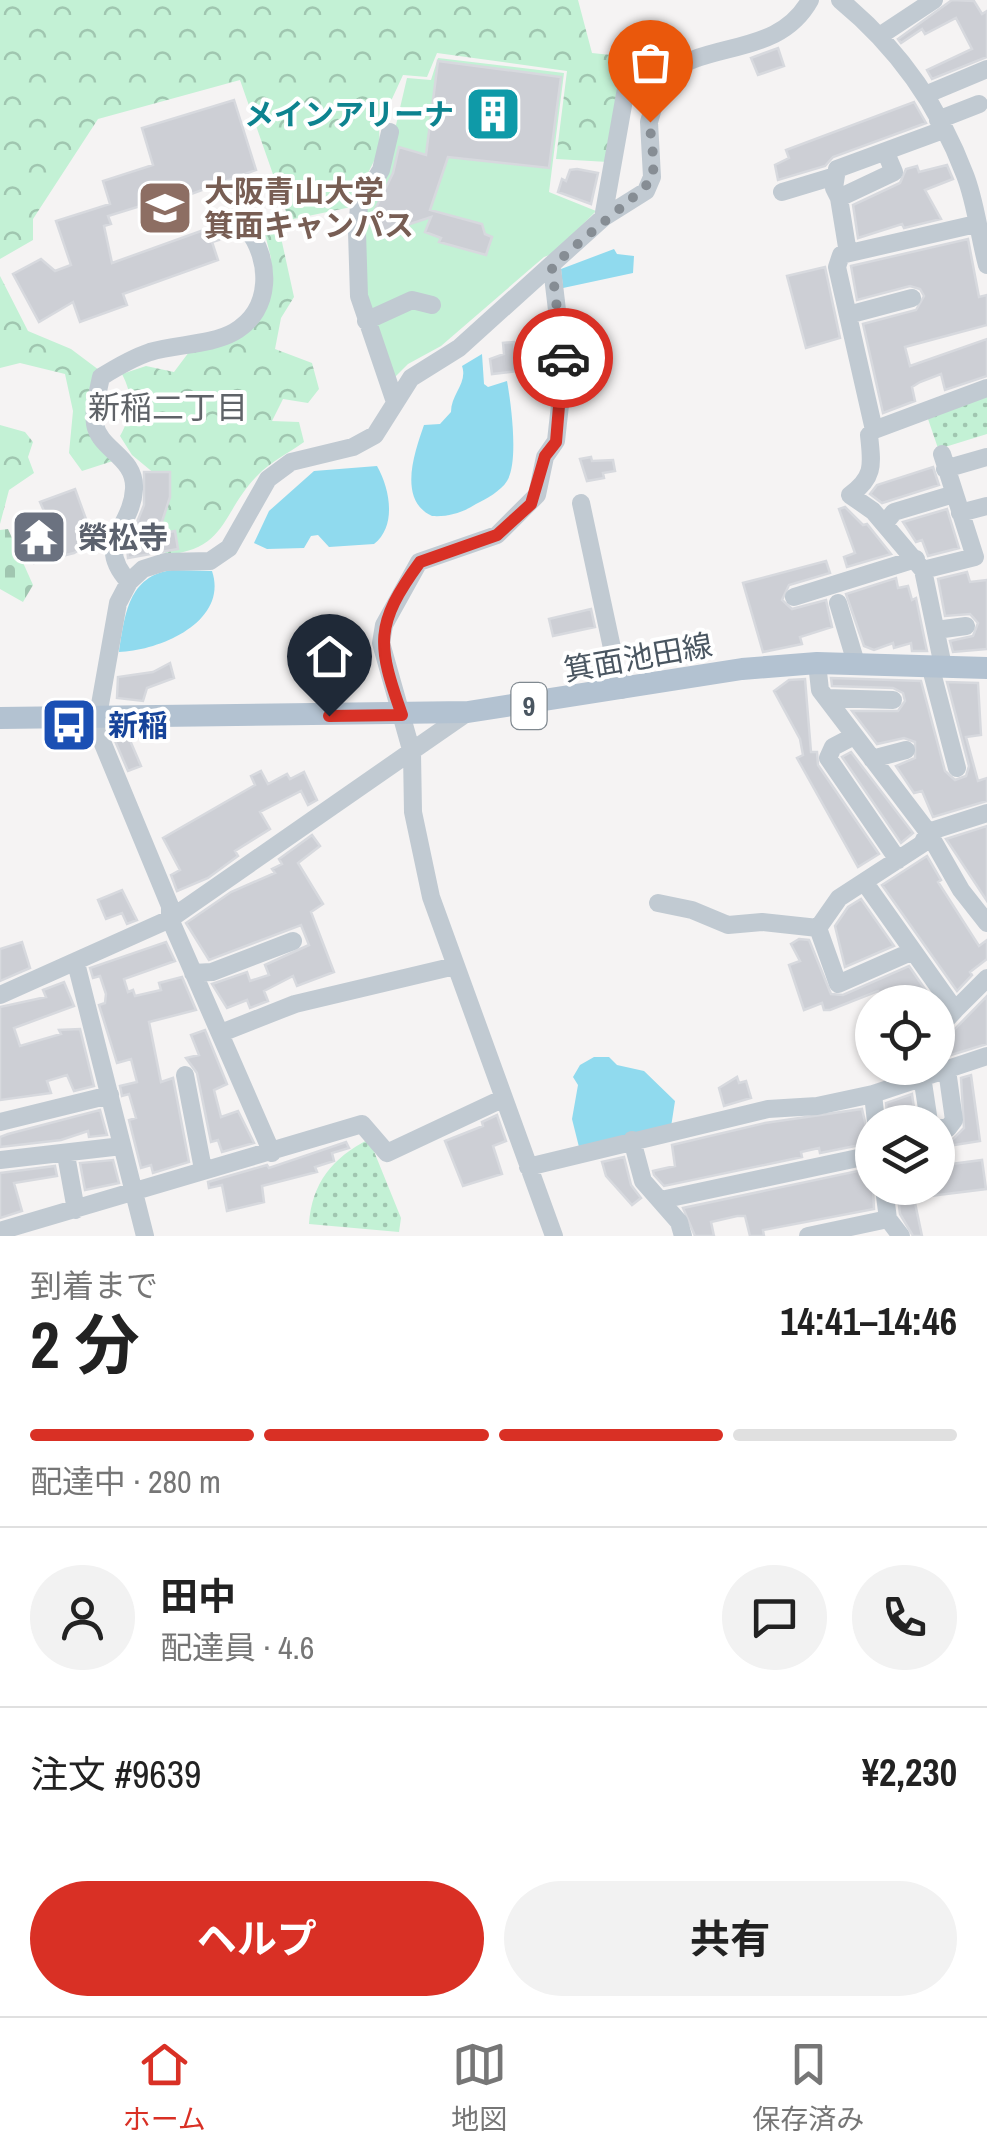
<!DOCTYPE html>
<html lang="ja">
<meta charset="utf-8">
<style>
body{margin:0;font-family:"Archivo Narrow","Noto Sans JP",sans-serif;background:#f2f2f2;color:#222;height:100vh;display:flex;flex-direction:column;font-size:38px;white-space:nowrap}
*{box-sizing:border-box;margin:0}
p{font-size:32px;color:#767676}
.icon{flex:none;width:55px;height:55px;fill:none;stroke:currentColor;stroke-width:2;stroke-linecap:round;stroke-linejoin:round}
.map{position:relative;height:1236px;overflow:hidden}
.details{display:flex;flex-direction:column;background:#fff;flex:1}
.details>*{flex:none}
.buttons{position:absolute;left:855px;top:985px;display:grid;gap:20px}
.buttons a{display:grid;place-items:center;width:100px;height:100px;border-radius:50%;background:#fff;box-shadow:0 2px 8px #0004;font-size:50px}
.pin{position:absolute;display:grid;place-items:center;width:85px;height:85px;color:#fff;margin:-102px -42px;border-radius:50% 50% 50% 0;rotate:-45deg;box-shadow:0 0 10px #0007}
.pin .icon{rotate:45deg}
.courier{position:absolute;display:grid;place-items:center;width:100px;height:100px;margin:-50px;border:8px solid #d93025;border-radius:50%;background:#fff;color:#222;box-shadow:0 2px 12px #0007}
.headline em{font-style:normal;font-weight:700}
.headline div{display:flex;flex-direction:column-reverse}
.headline{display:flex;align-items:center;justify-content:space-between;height:170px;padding:0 30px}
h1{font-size:65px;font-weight:700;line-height:75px}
.bar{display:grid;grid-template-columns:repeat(4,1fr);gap:15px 10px;align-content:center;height:120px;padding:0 30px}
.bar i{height:12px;border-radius:8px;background:#e0e0e0}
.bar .current{background:#d93025}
.bar p{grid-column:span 4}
.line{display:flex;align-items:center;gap:25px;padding:0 30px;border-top:2px solid #e0e0e0}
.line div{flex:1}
.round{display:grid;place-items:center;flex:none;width:105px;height:105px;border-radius:52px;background:#f2f2f2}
.button{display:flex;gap:20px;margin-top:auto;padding:20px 30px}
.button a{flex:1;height:115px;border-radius:60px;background:#d93025;color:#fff;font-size:40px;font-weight:700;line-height:115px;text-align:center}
.button a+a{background:#f2f2f2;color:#222}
.tabs{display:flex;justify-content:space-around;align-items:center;height:140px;border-top:2px solid #e0e0e0;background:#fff;font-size:28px;color:#767676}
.tabs a{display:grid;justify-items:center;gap:5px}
.tabs .current{color:#d93025}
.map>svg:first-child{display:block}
.grass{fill:#c3f1d5}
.forest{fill:url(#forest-crowns)}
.cemetery{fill:url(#cemetery-stones)}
.park{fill:url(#park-dots)}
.water{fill:#90daee}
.building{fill:#cdcfd5;stroke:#d7d9de;stroke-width:2.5}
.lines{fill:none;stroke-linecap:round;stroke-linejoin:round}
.minor{stroke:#c1cad2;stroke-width:18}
.major{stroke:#b3c2d1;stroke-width:22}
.done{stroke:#868d94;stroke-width:10;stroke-dasharray:0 18}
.route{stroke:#d93025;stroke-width:12}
.labels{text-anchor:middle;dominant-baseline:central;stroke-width:8;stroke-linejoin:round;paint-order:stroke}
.shield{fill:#fff;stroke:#808990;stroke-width:2.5}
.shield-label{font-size:28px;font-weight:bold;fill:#4a5661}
.culture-label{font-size:30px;font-weight:bold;fill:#0d838f;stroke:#fff;text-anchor:end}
.education-label{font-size:30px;font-weight:bold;fill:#785e54;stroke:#fff;text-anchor:start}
.worship-label{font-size:30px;font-weight:bold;fill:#5b616d;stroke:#fff;text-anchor:start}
.street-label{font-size:30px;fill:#4a5661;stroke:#fff}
.transit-label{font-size:30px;font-weight:bold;fill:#164399;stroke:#fff;text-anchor:start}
.neighbourhood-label{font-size:32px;fill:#5f6368;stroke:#fff}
</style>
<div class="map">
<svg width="987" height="1236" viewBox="0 0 987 1236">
<defs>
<pattern id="forest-crowns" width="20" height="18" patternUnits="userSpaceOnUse" patternTransform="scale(2.5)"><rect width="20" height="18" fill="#c3f1d5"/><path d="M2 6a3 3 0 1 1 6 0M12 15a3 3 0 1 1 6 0" fill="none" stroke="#a0c6b0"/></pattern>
<pattern id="cemetery-stones" width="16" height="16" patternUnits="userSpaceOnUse" patternTransform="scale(2.5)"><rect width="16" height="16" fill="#c3f1d5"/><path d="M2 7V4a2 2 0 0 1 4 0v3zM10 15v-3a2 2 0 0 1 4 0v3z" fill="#a0c6b0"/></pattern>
<pattern id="park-dots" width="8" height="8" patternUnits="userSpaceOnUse" patternTransform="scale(2.5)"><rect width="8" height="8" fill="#c3f1d5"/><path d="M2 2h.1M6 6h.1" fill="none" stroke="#a0c6b0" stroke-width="1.8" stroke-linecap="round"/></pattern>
</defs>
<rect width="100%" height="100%" fill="#f5f3f3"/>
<path class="grass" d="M438 58 564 73 549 192 596 211 555 253 544 257 441 346 408 364 392 380 365 296 366 211 385 172 407 78 431 80Z"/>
<path class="forest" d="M0 0H578L592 53 630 57 608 162 556 159 567 71 437 53 427 77 403 75 379 127 380 149 351 207 289 220 240 80 98 119 33 219V240L0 259Z
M264 230 280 233 294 297 281 318 275 349 312 363 319 389 308 403 283 399 272 421 299 422 304 442C289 453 270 462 258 475 221 512 229 548 167 555L156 540 161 479 132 455 120 436C132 414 134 397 122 374L146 366 174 372 189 352 232 340 269 278 271 258Z
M0 276 28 331 71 349 99 370 91 404 116 460 82 471 69 453 73 411 65 374 20 363 0 368Z
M0 425 25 432 33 442 28 457 34 473 9 490 0 524Z"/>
<path class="cemetery" d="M8 529 33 585 23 602 0 589V530Z"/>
<path class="park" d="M987 391V434L945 447 940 454 927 416Z
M369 1139 401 1218 399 1232 309 1224C312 1183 332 1158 369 1139Z"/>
<path class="water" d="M614 249 617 254 634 256 633 273 563 288 561 269Z
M482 354 484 384 488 387 507 381C511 403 519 462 507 481 501 491 486 499 476 504 462 513 448 517 432 516 397 500 415 451 424 425L440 424 451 412C451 394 468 383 462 366Z
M377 466C390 489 397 526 374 544L329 547 318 535 311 536 304 548 267 549 254 543 269 511 314 471Z
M172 570 212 571C229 622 159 651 119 652 125 615 128 576 172 570Z
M594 1057H609L617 1065 644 1071 675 1101 671 1127 580 1151 572 1119 578 1085 573 1077 580 1065Z"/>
<path class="building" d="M952 0 974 1 982 14 987 11V57L932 79 927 70 972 49 956 18 925 34 922 29 901 43 898 39Z
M778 48 784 66 758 75 751 58Z
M438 61 561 77 549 168 448 157 430 210 482 224 485 234 492 237 486 255 439 242 441 238 425 232 431 217 389 231 378 229 370 220 393 173 399 147 426 155Z
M234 100 256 170 178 199 176 195 108 216 111 224 104 226 112 263 215 226 219 240 212 242 218 260 123 294 127 305 80 322 73 302 39 322 13 274 41 259 55 271 71 265 56 221 110 204 103 181 153 165 142 128Z
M914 102 926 123 833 157 825 166 778 180 775 165 789 158 786 150Z
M947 165 953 179 925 190 941 219 904 228 902 224 858 238 853 205 900 183 906 169 917 166 919 172Z
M577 169 598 173 591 204 558 192 562 179 566 181 570 170Z
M968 239 979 297 987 295V325L905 347 910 366 987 339V376L945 390 941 374 920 382 912 387 915 401 883 413 863 324 916 310 924 296 920 289 910 286 857 300 851 266Z
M825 267 840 338 806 348 787 276Z
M514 342 515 352 549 350 550 363 517 365 518 371 492 374 490 359 504 354 503 343Z
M591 457 592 461 613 460 615 471 603 473 604 478 587 481 580 459Z
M933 467 939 485 882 503 870 494 877 485Z
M144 472H170V497L158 534 175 531 178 549 128 558 127 547 144 505Z
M75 489 94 541 74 553 34 563 19 523 44 511 40 502Z
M845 507 863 525 867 524 891 554 847 567 844 557 855 553 839 509Z
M947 509 959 548 928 556 922 540 916 542 903 522Z
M826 561 830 573 789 585 782 600 792 609 826 600 832 627 800 637 802 644 763 652 743 583Z
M967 572 970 582 987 580V649L953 652 950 641 973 636 978 623 970 614 945 616 938 579Z
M896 578 898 588 908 586 912 600 916 598 927 651H912L911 643 894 648 893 643 874 650 864 646 846 594Z
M591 609 595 627 553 636 549 619Z
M170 663 174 678 147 688 143 701 117 698 118 677 153 672Z
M831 678 921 681 945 771 955 780 966 776 969 766 947 682 978 683 981 735 966 737 978 781 987 778V801L933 817 922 791 914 793 896 766 915 758V742L904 738 877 744 852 711H898L905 701 903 693 893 688 832 686Z
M805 679 811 752H817L818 765 879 854 858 867 797 758 803 755 800 739 774 691 789 680Z
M126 731 141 766 128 771 112 734Z
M851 752 913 833 901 843 842 757Z
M261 771 268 784 287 774 290 779 304 772 317 800 308 805 301 791 260 812 270 829 235 851 238 856 208 878 177 891 171 875 180 870 163 838 255 785 251 776Z
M987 826V901L946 839Z
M312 835 320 846 298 863 323 904 311 912 334 972 297 986 293 976 264 991 268 1001 250 1008 247 1000 227 1008 212 984 247 972 250 981 269 975 265 965 309 945 301 925 209 960 186 923 231 892 275 873 272 869 282 864 279 859Z
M927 856 941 880 938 882 979 946 987 940V959L970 972 972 975 957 991 882 885Z
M122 890 137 920 127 924 122 913 106 919 98 900Z
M861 899 894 946 845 967 835 926 848 907Z
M799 939 809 940 831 994 843 995 909 966 934 1002H888L878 991 830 1010H824L822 1003 804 1010 789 965 800 961 791 944Z
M22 942 30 968 0 981V949Z
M166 942 175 961 124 979 128 992 133 990 135 996 161 990 159 983 182 977 196 1010 149 1022 161 1082 173 1078 189 1162 153 1173 151 1165 141 1168 129 1120 136 1118 129 1094 122 1096 120 1086 137 1082 131 1059 117 1063 99 1005 105 1003 106 994 100 976 93 978 90 968Z
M64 982 74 1006 14 1028 20 1046 61 1034 59 1030 80 1029 94 1086 74 1091 67 1075 47 1081 51 1093 0 1100V1007L46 997 43 990Z
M987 996V1044L938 1059V1040L947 1037Z
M205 1030 227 1084 214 1090 221 1117 238 1111 254 1143 222 1152 218 1140 211 1142 197 1073 186 1058 199 1055 191 1035Z
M971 1075 980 1141 948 1146 951 1164 982 1160 986 1189 914 1198 922 1236H913L900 1214 897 1188H938V1140L953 1139 964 1128 961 1078Z
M737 1077 739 1083 746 1081 751 1098 724 1106 719 1088Z
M912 1094 916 1122H888L886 1103Z
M862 1109 870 1143 820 1153 819 1148 801 1152 802 1157 664 1186 654 1175 653 1171 675 1166 672 1145 765 1123Z
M100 1110 107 1135 89 1137 88 1131 61 1140 0 1147V1137L8 1134Z
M497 1115 506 1141 493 1146 502 1174 463 1186 445 1141 483 1126 482 1122Z
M346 1142 349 1148 332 1153 334 1161 315 1167 317 1172 262 1186 264 1202 227 1211 222 1185 209 1188 208 1182 267 1165 269 1168Z
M624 1157 631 1185 641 1198 632 1205 606 1176 602 1162Z
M113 1160 119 1183 85 1190 80 1163Z
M55 1166 57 1176 14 1183 22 1211 0 1218V1173Z
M872 1168 874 1209 763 1230 764 1236H750L745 1216H737L711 1222 714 1236H695L683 1208Z"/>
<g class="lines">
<path class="minor" d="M840 0C896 46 939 106 965 175 976 203 979 236 987 265
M881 35 934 0
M925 95 987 69
M938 120 979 104
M390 132 381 170 359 206 357 232 359 296 394 399
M886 153 894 172 839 198 834 188 837 169 943 130
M782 192 835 176
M839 198 848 253
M603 218 633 49
M552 268 564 369 556 441 545 457 537 495 497 535 419 562 384 625 381 643 412 753 413 812 431 897 554 1236
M848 315 912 298
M366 321 412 300 432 305
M874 430 837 267 841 255 976 224
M945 469 987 457
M581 503 621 690
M960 513 987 506
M885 523 894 512 954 494
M923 570 975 557 942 454
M129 582C93 542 132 529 134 489 136 457 99 450 95 424 93 408 98 392 101 377 117 367 132 358 150 352 177 344 211 345 234 332 273 310 271 259 247 229
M794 597 916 559
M838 603 856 663
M936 630 966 626
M817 663 820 690 928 832 961 890 987 923
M930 665 957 768
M943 666 923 570 873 511 850 495C875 477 872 464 869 435L874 430 987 388
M826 698 893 700
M854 736 833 747 828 758 898 860
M872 759 906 750
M865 883 955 1010 987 978
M658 903 692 910 728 925 762 922 818 928
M913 951 838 984 818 928 839 898 922 844 928 832 987 813
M76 963 145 1236
M193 973 212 972 293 941
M0 995 170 919 468 712
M938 1028 955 1010
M221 1033 295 1004 455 966
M185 1075 203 1169
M922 1076 929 1122
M873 1094 876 1122
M0 1122 110 1095
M938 1128H948L954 1120 947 1070
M632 1140 643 1181 679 1222 683 1236
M272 1153 170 919V906L96 727 118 603 129 582 143 569 165 562 210 561 229 548 268 479 291 462 353 447 375 435 411 378 459 348 603 218 646 191 652 177 649 122 662 77C708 39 778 58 810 0
M66 1155 76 1210
M0 1160 122 1146
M528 1167 768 1109 817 1106 873 1094 987 1056
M884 1188 888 1219 901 1236
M661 1200 872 1155
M0 1231 362 1124 387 1153 502 1099
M808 1236 888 1219"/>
<path class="major" d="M0 718 468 712 742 669 817 663 987 668"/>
</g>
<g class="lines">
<path class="done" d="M563 358 552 268C569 248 650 187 652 178 656 162 650 138 650 122"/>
<path class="route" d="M329 716 402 715C377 644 374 625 420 562L497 535 531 504 545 456 556 442 563 358"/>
</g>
<defs>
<g id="building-square" transform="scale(2.875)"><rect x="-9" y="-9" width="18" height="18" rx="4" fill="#0f9aa8" stroke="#fff"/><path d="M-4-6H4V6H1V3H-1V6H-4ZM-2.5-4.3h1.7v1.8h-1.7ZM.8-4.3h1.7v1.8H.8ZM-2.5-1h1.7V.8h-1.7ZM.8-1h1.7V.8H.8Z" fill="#fff"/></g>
<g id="university-square" transform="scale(2.875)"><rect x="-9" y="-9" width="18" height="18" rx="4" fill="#8d6e63" stroke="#fff"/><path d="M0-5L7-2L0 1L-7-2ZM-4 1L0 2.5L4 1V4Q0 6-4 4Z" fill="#fff"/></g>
<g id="temple-square" transform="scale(2.875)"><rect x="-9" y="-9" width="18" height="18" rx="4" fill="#6b7280" stroke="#fff"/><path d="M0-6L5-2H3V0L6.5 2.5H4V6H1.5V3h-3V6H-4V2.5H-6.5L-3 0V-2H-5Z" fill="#fff"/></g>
<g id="bus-square" transform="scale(2.875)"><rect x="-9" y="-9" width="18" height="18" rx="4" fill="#1a4fb4" stroke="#fff"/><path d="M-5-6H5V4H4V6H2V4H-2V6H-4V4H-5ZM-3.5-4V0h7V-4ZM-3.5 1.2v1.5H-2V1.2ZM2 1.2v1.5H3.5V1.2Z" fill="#fff"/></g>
</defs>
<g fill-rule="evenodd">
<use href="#building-square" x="493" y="114"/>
<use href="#university-square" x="165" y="208"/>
<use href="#temple-square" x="39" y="537"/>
<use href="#bus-square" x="69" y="725"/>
</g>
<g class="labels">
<rect class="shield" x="511.5" y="683" width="35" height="46" rx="8"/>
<g class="shield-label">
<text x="529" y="706">9</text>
</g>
<g class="culture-label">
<text x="454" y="114">メインアリーナ</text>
</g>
<g class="education-label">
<text x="204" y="191">大阪青山大学<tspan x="204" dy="34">箕面キャンパス</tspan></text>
</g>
<g class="worship-label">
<text x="78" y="537">榮松寺</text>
</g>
<g class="street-label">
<text transform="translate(638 657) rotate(-10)">箕面池田線</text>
</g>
<g class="transit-label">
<text x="108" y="725">新稲</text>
</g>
<g class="neighbourhood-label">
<text x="168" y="407">新稲二丁目</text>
</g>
</g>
</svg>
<div class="buttons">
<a><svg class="icon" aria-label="locate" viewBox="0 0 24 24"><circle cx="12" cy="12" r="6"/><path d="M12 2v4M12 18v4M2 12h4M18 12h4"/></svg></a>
<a><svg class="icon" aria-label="layers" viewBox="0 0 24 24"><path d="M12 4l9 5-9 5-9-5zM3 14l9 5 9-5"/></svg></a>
</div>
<div class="pin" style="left:650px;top:122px;background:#ea580c"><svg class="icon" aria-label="bag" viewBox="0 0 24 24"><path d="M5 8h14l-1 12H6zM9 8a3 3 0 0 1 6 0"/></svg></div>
<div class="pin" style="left:329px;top:716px;background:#1f2937"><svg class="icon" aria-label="home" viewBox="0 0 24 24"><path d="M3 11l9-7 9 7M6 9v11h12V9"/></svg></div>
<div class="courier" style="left:563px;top:358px"><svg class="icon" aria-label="car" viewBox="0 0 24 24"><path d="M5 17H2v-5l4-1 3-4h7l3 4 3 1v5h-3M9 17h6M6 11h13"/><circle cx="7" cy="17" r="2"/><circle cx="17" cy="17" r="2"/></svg></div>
</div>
<section class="details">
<div class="headline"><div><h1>2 分</h1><p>到着まで</p></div><em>14:41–14:46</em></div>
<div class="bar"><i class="current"></i><i class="current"></i><i class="current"></i><i></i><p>配達中 · 280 m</p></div>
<div class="line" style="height:180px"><a class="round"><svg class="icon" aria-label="person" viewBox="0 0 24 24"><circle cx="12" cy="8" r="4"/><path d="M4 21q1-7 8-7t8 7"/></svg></a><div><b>田中</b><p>配達員 · 4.6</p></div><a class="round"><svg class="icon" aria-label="chat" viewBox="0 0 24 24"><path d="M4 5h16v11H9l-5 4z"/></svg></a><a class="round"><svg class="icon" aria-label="phone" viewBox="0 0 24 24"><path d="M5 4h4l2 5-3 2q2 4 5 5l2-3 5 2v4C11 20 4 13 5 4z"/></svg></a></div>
<div class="line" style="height:130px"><div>注文 #9639</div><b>¥2,230</b></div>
<div class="button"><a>ヘルプ</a><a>共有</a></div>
</section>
<nav class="tabs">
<a class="current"><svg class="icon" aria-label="home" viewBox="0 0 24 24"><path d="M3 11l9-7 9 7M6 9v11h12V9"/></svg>ホーム</a>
<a><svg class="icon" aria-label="map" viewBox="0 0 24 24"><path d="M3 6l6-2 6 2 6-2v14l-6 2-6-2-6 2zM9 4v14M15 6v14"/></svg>地図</a>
<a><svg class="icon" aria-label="saved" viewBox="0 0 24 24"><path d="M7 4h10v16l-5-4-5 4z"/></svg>保存済み</a>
</nav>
